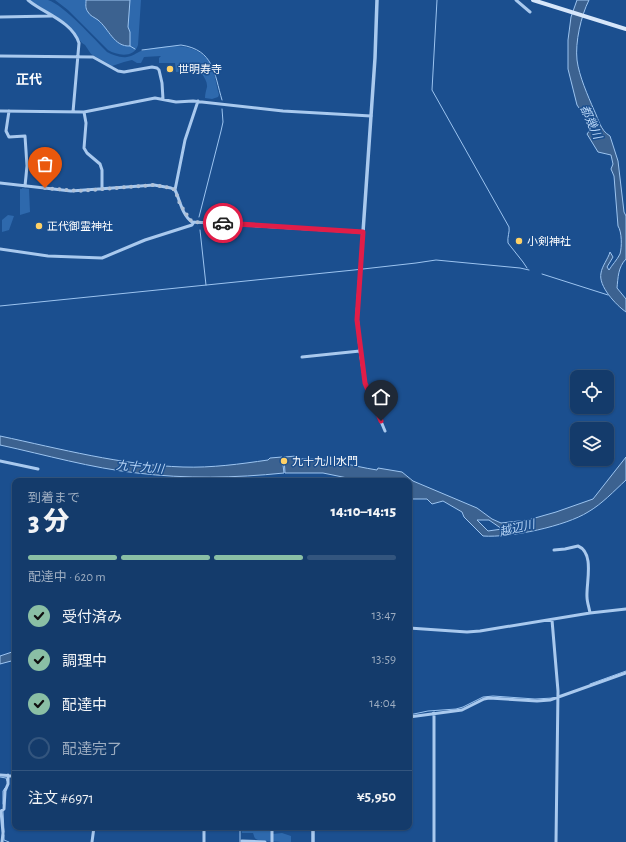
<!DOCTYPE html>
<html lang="ja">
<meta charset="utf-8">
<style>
body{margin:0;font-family:"Alegreya Sans","Noto Sans JP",sans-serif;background:#214673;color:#f1f3f6;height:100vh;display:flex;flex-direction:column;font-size:15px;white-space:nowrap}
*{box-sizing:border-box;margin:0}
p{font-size:13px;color:#9dadc1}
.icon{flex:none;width:22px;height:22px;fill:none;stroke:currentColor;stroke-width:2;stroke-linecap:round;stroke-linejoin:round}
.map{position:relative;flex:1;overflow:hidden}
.side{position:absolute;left:12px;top:478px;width:400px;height:352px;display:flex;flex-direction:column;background:#143b6b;border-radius:8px;box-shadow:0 1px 3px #0004,0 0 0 1px #33557e}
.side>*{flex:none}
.controls{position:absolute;left:570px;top:370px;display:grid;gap:8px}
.controls a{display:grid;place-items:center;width:44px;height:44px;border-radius:8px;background:#143b6b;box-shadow:0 1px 3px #0004,0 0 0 1px #33557e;font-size:20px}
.pin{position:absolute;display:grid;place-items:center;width:34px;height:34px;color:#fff;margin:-41px -17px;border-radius:50% 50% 50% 0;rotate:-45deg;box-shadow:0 0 4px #0007}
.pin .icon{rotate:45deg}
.courier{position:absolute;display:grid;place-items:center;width:40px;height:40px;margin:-20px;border:3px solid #e11d48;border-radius:50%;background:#fff;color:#222;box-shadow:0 1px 5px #0007}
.summary em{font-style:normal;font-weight:800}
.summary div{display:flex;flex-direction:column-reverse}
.summary{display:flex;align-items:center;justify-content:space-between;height:68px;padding:0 16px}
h1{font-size:26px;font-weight:800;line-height:30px}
.bar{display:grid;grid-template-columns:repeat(4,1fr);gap:6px 4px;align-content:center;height:48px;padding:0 16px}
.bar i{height:5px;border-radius:3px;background:#33557e}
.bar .active{background:#8abfa5}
.bar p{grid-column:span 4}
.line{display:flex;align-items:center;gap:10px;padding:0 16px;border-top:1px solid #33557e}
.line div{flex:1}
ol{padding:0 16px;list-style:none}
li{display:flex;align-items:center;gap:12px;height:44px}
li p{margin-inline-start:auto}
li .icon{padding:4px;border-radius:50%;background:#8abfa5;color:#111;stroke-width:4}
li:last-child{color:#9dadc1}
li i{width:22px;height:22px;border:2px solid #33557e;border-radius:50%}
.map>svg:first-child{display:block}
.green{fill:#2e69ad}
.water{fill:#3c6290;stroke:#9cc4f0;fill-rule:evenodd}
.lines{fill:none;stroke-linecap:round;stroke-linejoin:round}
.stream{stroke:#9cc4f0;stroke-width:1}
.minor{stroke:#a9c9ee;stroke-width:3}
.tertiary{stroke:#a9c9ee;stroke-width:3.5}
.secondary{stroke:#d6e6fa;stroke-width:4}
.done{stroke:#afc1d8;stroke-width:4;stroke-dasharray:0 7.2}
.route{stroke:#e11d48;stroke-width:5}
.poi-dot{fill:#ffd166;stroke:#1b4f8f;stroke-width:1.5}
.labels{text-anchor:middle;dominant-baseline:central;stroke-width:3;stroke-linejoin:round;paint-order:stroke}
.poi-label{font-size:11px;fill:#fff;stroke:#1b4f8f;text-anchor:start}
.water-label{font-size:12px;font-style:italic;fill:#b5d3f5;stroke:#1b4f8f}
.quarter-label{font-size:13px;font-weight:bold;fill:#fff;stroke:#1b4f8f}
</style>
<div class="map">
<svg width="626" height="842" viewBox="0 0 626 842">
<rect width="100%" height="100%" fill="#1b4f8f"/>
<path class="green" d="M29 0C35 0 43 0 48 0 64 5 94 39 107 52 113 55 120 58 127 57 133 56 136 53 141 51 162 45 197 40 210 63 215 72 216 85 219 95L218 97 212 99 205 98C205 94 206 91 207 87 208 78 197 69 192 62V71L176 72 175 63H159V58L161 56 144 57 141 63H137L132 60 124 62 112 66 91 54 85 45 82 43 66 23Z
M55 0H141L138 45C134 58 118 56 108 50L68 10Z
M22 188 29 189 30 212 20 215V189H22Z
M8 215 14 216 9 230 2 232V220Z
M241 827H271L273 834 282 833 291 836V842C285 842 259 842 256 839 254 838 254 835 253 833H242Z"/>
<path class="water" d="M86 0H130L128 27 130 32V46C114 47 109 29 98 20 94 17 90 16 88 12 85 8 86 5 86 0Z
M577 0H589C581 16 575 42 577 60 579 76 588 96 594 110 599 120 600 130 610 136L618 161 624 212 626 216V259C618 267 618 278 617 288L626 299V312C616 305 598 286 601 273 602 266 608 259 610 252L613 257 607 267 609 270C612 265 617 260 620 254 622 247 622 232 618 226L614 176 611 169 613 164 611 155 598 152 587 134 590 130V124L577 105 568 69V40L571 17Z
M0 436C61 449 121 465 183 467 212 468 240 464 268 460L270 458 282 457 284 473C235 478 186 479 137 473 91 468 46 455 0 445Z
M297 456 298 459C324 457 351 466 377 470L378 468 402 472 413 481 477 508 492 519 501 523 528 520 556 512 593 499 626 457V480C614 491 602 504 588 512 566 526 510 538 483 536L464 517 462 512 443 501 432 504 427 499H409V481H362L323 473H285L284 457ZM477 520H489L502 529 488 531Z
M15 651V660L0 664V656Z"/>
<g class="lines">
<path class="stream" d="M437 0 432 90 509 227C510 232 507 237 508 243L523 262 527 268
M130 46 135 49
M142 50 181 45C214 50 214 73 222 100
M199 217 221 131 223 122 222 109
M200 230 206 285
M542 274 608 295
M0 306 354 270 416 263 436 260 520 268 529 270
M590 684 626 671
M409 715 428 711 456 709 463 707 483 697 493 696 535 699 553 698
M0 777 6 778 7 781
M3 804V791L5 788
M3 811 4 832
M4 835V840L9 842
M240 842V827"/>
<path class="minor" d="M28 0C43 13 72 21 79 43L73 112
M516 0 530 12
M0 17 52 16
M0 56 93 57 118 71 124 72 152 67 157 68 159 70 162 83 163 99
M0 111 84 112 155 98 176 102 193 101 283 111 371 116
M9 111 6 131 9 137 25 136 27 166 25 186
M84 112 86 123 84 148 87 153 100 164 102 170V189
M0 183 71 191 154 185 171 188 175 190C180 200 182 215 192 222L231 224
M175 190 185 140 198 101
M363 232 357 313 360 351 365 383 385 431
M0 249 48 256 102 258 145 240 192 225 194 222
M302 357 360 351
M0 461 38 469
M554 550 565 549 578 546C595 553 586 583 587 597 587 602 589 607 590 613
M552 620 558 691 556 842
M409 628 467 632 480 631 590 613 626 609
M434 713V842
M409 717 462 710 484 699 489 698 537 701 550 700 626 673
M0 775 15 776
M242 841 265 842
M2 842 3 833 1 811 4 809 5 791 8 784V775
M92 842 94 827
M204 842V827
M272 842V827"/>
<path class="tertiary" d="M231 224 363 232 375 58 377 0
M313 842V827"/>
<path class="secondary" d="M533 0 626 29"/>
</g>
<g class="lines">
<path class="done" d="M45 188 78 191 154 185 171 188 175 190 180 204 190 220 200 223H223"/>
<path class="route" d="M223 223 363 232 357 320 365 383 381 421"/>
</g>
<g class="poi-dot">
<circle cx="170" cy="69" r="4"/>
<circle cx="39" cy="226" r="4"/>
<circle cx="519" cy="241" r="4"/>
<circle cx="284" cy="461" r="4"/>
</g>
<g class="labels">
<g class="poi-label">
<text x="178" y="69">世明寿寺</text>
<text x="47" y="226">正代御霊神社</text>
<text x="527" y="241">小剣神社</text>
<text x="292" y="461">九十九川水門</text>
</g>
<g class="water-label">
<text transform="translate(591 122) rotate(66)">都幾川</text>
<text transform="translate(140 467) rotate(5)">九十九川</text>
<text transform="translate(517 528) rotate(-13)">越辺川</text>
</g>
<g class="quarter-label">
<text x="29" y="80">正代</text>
</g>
</g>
</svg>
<div class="controls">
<a><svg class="icon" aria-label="locate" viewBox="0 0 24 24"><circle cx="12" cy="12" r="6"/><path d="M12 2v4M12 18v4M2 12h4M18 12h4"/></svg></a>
<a><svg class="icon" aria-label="layers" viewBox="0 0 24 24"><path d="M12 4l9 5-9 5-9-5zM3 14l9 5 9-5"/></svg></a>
</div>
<div class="pin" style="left:45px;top:188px;background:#ea580c"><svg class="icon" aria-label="bag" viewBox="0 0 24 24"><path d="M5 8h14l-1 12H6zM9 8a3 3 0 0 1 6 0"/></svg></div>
<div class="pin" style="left:381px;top:421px;background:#1f2937"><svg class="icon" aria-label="home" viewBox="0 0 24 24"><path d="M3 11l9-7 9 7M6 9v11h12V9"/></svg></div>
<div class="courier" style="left:223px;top:223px"><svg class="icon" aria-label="car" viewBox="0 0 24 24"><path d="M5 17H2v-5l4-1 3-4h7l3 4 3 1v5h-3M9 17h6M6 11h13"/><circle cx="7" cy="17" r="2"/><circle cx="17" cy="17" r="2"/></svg></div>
<section class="side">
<div class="summary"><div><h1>3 分</h1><p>到着まで</p></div><em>14:10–14:15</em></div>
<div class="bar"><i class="active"></i><i class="active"></i><i class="active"></i><i></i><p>配達中 · 620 m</p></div>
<ol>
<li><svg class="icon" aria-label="check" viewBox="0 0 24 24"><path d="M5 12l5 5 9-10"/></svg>受付済み<p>13:47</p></li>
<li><svg class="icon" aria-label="check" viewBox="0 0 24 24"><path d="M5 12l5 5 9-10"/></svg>調理中<p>13:59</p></li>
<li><svg class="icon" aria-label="check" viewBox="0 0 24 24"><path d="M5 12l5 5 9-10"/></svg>配達中<p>14:04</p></li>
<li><i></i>配達完了</li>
</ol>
<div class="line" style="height:52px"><div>注文 #6971</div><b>¥5,950</b></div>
</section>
</div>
